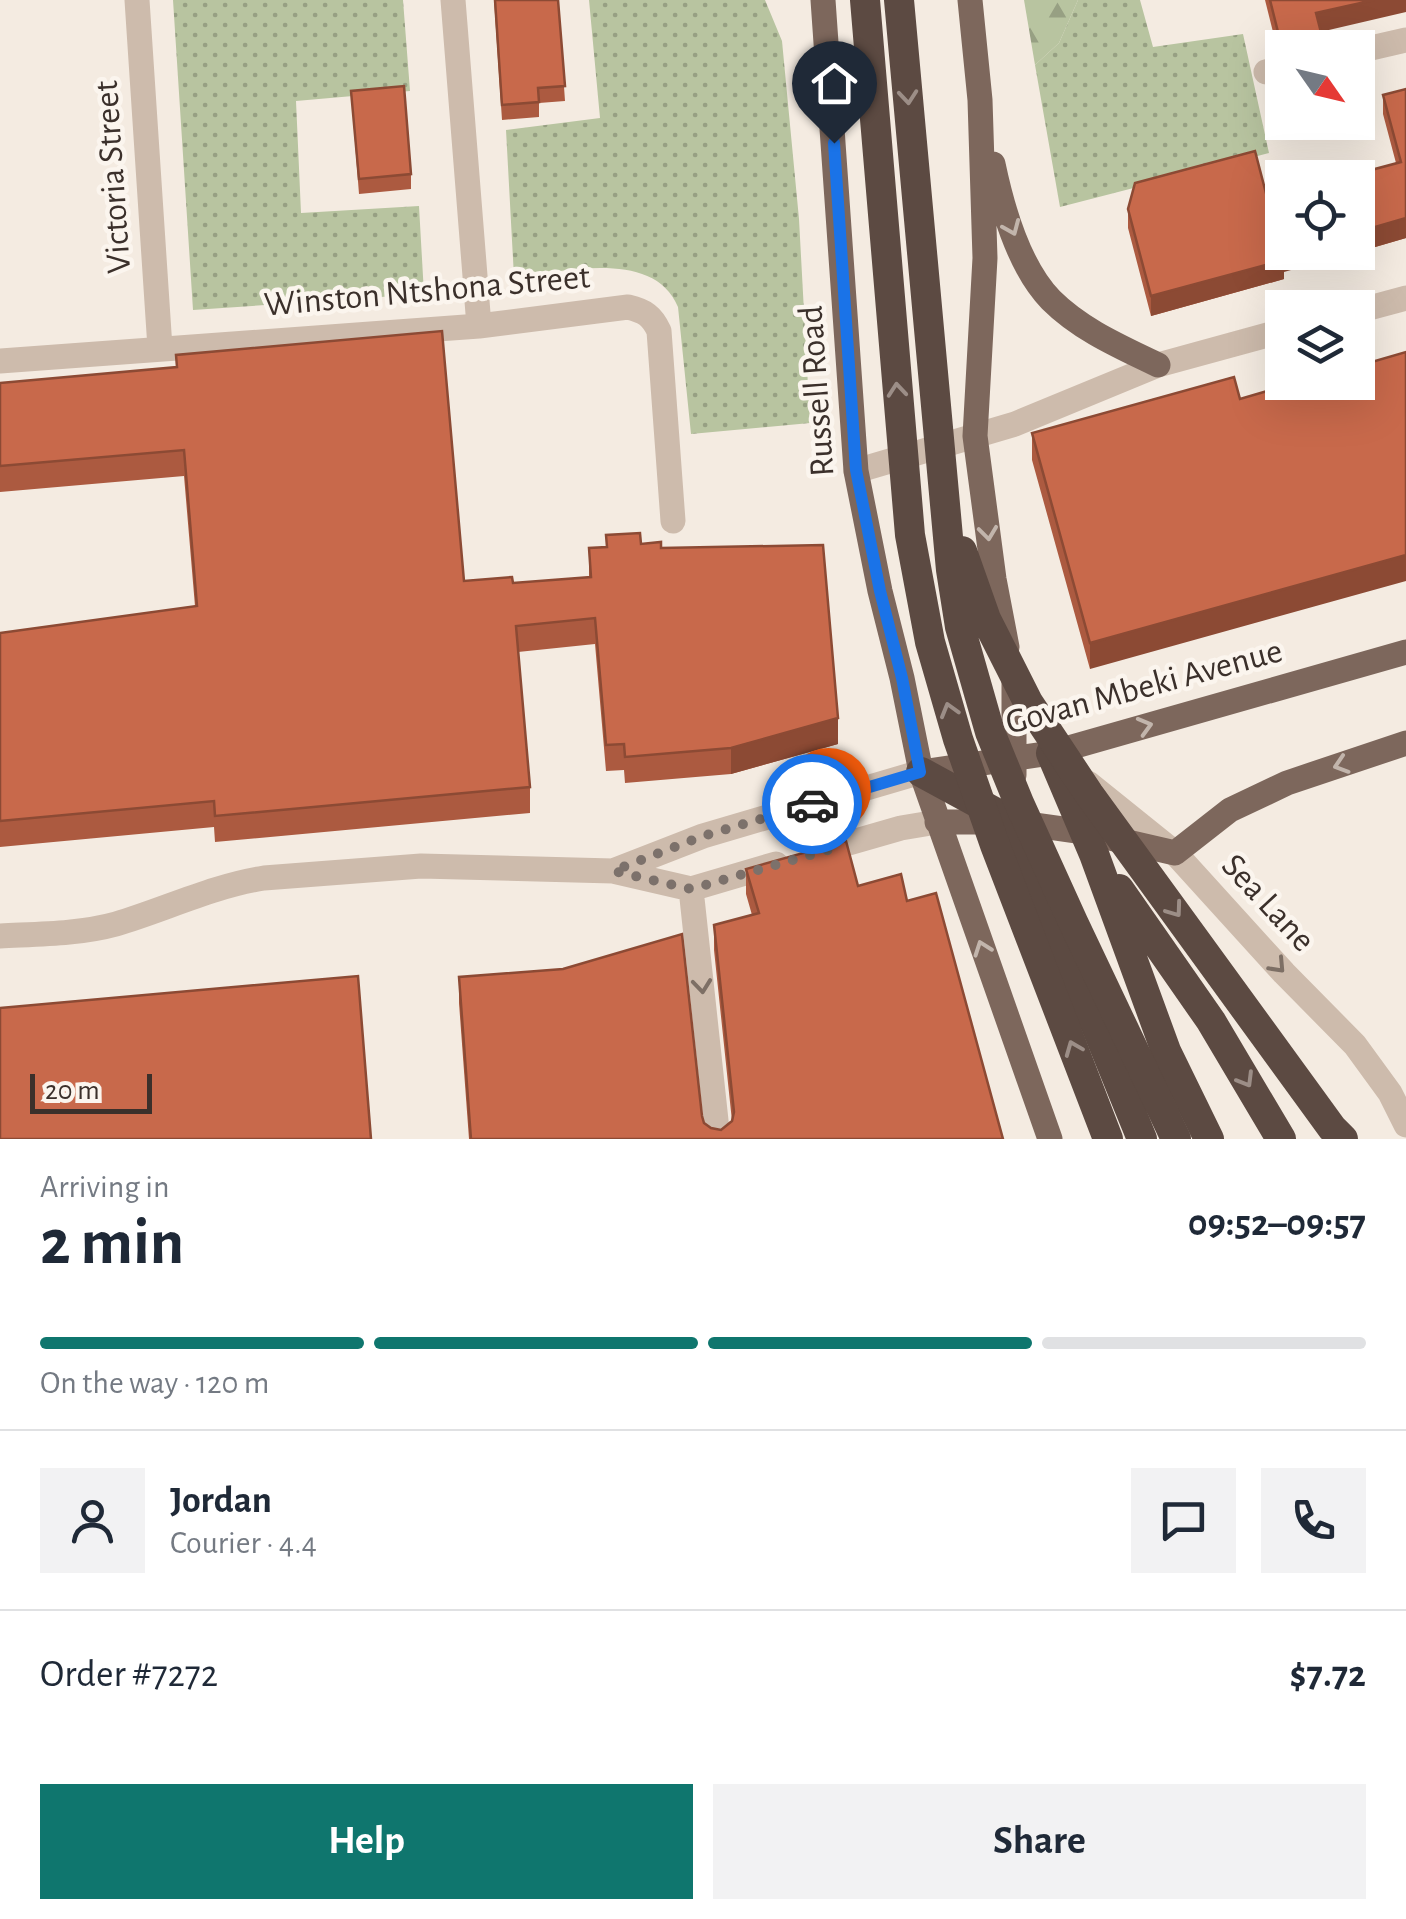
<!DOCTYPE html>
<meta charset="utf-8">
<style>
body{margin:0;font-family:"Alegreya Sans",sans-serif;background:#f2f2f3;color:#1f2937;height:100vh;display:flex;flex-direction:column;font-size:38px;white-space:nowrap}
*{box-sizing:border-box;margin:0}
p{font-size:32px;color:#747a83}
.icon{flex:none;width:55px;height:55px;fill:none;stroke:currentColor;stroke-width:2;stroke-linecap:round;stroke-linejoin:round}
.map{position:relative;height:1139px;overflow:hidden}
.sheet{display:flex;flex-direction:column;background:#fff;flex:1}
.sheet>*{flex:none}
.needle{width:65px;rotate:124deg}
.fabs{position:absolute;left:1265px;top:30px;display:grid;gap:20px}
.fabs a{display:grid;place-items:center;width:110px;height:110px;border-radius:0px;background:#fff;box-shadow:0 10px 40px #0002;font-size:50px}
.scale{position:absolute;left:30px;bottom:25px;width:122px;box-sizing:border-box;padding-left:10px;border:5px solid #3b302b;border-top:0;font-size:28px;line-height:35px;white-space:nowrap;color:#3b302b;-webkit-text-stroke:8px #fbf5ee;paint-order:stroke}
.pin{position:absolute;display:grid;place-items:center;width:85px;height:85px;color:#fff;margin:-102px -42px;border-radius:50% 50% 50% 0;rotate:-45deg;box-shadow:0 0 10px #0007}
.pin .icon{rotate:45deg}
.courier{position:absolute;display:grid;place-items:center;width:100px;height:100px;margin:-50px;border:8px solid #1a73e8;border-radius:50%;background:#fff;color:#222;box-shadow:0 2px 12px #0007}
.overview em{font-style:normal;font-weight:700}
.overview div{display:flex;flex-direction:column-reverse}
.overview{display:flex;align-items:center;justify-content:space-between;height:170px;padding:0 40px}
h1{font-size:65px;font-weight:700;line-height:75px}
.bar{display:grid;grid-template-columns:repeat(4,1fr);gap:15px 10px;align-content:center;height:120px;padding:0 40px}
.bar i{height:12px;border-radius:8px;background:#e0e1e3}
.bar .current{background:#0f766e}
.bar p{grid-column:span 4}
.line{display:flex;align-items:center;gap:25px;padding:0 40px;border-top:2px solid #e0e1e3}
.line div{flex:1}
.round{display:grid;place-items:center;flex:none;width:105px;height:105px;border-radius:0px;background:#f2f2f3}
.cta{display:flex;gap:20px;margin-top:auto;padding:20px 40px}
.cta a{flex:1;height:115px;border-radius:0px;background:#0f766e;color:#fff;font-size:40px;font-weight:700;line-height:115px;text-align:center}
.cta a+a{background:#f2f2f3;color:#1f2937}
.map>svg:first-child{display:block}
.grass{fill:url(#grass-dots)}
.forest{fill:url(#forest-firs)}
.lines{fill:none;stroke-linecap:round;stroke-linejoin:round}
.minor{stroke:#cdbbac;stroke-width:25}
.major{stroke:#7d675c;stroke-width:25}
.highway{stroke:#5c4a42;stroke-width:30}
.highway-bridge{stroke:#5c4a42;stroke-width:30}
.wall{fill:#ac5a40}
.shaded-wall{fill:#8c4a34}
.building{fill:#c8694b;stroke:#8c4a34;stroke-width:2.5}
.oneway{stroke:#9c8e87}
.oneway2{stroke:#c2b5ac}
.oneway3{stroke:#7d6f65}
.done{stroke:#7c716b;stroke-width:10;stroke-dasharray:0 18}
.route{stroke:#1a73e8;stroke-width:12}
.labels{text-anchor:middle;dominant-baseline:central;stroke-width:9;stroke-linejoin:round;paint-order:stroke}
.street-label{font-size:35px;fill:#3b302b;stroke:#fbf5ee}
</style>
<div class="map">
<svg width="1406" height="1139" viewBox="0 0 1406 1139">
<defs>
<pattern id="grass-dots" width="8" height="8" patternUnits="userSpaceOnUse" patternTransform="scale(2.5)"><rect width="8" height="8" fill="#b8c4a0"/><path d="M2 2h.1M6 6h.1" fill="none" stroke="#97a083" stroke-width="1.8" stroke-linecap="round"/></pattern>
<pattern id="forest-firs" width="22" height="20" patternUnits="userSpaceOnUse" patternTransform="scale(2.5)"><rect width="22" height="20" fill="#b8c4a0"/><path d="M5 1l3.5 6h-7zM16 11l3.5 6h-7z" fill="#97a083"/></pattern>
</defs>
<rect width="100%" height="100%" fill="#f4ebe1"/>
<path class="grass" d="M173 0H403L410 91 296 101 301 213 419 206 424 294 193 310Z
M589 0H765L782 41 799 219 810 423 691 434 678 307C654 248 563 272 514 277L506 130 600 118Z
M1078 0H1140L1153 47 1243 34 1269 153 1060 207 1035 65 1059 43Z"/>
<path class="forest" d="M1024 0H1078L1059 43 1035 65Z"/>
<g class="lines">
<path class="minor" d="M137 0 160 348
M453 0 479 326
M1358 51 1406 40
M1266 72 1282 68
M1358 311 1406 298
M0 361 479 326 628 307C645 311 652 316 659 331L673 521
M856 471 1015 424 1158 365 1282 331
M1088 783 1175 853 1284 973 1355 1045 1390 1093 1406 1125
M814 853 901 828 937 822
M613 871 703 836 921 772
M691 889 718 1139
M0 936C38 934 80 934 116 924 166 909 213 886 264 878L421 866 613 871 691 889 776 864"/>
<path class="major" d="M823 0 856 471 880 591 902 678 921 772 1050 1139
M970 0 980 100 985 258 975 436 994 579 1007 647
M993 164C1002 207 1019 267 1051 300 1081 330 1121 347 1158 365
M921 772 1051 753 1406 652
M1014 775V675
M937 822H1013L1084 832 1175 853 1230 810 1287 783 1406 743"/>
<path class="highway" d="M1051 753 1094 854 1166 1051 1209 1139
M921 772 1013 822 1142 1139
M1119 889 1211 1021 1281 1139"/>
<path class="highway-bridge" d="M865 0 910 535 930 642 958 739 995 845 1108 1139
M899 0 951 570 960 627 990 732 1019 803 1073 922 1176 1139
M962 551 986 619 1028 702 1089 794 1332 1128 1343 1139"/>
</g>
<path class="wall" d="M494 0H558L565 101 539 103V117L502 120Z
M1265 0H1406L1321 32 1325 48H1282V52H1278Z
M1406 89V238L1358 252 1360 173 1396 163 1383 114V95Z
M351 91 411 174V189L359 194Z
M1289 122H1341V127L1293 139Z
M1128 209 1284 272V279L1151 316 1128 228Z
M176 355 464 581 513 583 589 577V548L641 544 661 548 838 744 731 774 625 783 624 770 606 771 595 644 518 652 530 787V813L215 842 214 827 0 847V633L195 606 184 476 0 492V383L176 367Z
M1234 377 1090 669 1032 460V433Z
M746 869 858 886 907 901 1003 1139H469L459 1003V977L702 1116 704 1123 711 1128 721 1130 732 1121 714 950V925L752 915 746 894Z"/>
<path class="shaded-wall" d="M1374 0H1406V12L1316 33V13Z
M1293 122H1341V127L1293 139Z
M1406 218V238L1358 252V232Z
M1354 252 1284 272V279L1151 316V296L1282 253Z
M1406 555V581L1090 669V643Z
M838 718V744L731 774V748Z"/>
<path class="building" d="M495 0H558L565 86 538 88 539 102 502 105Z
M1270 0H1374L1316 13 1325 48H1297L1298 45 1293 36 1286 32H1278Z
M404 86 411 174 359 179 351 91Z
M1406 89V218L1358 232V178L1361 177 1360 173 1401 162 1383 95Z
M1255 151 1274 224 1282 221 1283 252 1282 253 1284 260 1151 296 1128 209 1135 183Z
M442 331 464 581 512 577 513 583 591 577 589 548 607 547 606 535 640 533 641 544 661 542V548L823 545 838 718 731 748 625 757 624 744 606 745 595 618 516 626 530 787 215 816 214 801 0 821V633L197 606 184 450 0 466V383L177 367 176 355Z
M1406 352V555L1090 643 1032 433 1234 377 1240 399 1298 382H1358V366Z
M846 841 858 886 901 874 907 901 936 893 1003 1139H471L459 977 563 969 682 934 702 1116 704 1123 711 1128 721 1130 732 1121 734 1112 714 925 759 913 746 869Z
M358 976 371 1139H0V1008Z"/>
<defs><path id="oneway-chevron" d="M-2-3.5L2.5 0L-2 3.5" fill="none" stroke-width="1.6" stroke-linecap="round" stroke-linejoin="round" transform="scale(2.5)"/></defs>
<g class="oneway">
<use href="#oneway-chevron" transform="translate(908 97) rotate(85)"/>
<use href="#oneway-chevron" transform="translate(897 390) rotate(-95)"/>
<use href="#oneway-chevron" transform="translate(949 710) rotate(-106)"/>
<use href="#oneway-chevron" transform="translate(1175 910) rotate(54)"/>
<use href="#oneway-chevron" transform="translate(1073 1048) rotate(-112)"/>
<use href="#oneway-chevron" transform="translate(1246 1080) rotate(59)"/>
</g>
<g class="oneway2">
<use href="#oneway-chevron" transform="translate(1012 228) rotate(67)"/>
<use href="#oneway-chevron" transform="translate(988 533) rotate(83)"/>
<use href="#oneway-chevron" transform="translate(1145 726) rotate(-16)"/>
<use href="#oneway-chevron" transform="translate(1341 765) rotate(162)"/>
<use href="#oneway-chevron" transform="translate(982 948) rotate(-110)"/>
</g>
<g class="oneway3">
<use href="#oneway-chevron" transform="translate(1278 966) rotate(47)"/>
<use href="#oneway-chevron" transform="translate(702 986) rotate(84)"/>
</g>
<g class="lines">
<path class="done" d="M812 804 703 836 613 871 691 889 828 850"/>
<path class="route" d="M812 804 920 772 902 678 880 591 856 470 834 143"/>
</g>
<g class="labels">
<g class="street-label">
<text transform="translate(113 177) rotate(-94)">Victoria Street</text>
<text transform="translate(427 291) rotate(-5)">Winston Ntshona Street</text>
<text transform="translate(817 391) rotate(-94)">Russell Road</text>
<text transform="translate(1144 687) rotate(-15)">Govan Mbeki Avenue</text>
<text transform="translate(1268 903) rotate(47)">Sea Lane</text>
</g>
</g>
</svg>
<div class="fabs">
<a><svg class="needle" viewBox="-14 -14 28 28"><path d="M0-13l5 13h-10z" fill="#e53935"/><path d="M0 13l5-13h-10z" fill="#747a83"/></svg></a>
<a><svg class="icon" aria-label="locate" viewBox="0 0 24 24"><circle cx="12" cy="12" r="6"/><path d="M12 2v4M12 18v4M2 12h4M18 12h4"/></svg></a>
<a><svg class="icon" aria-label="layers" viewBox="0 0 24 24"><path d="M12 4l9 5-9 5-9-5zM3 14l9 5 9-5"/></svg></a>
</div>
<div class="scale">20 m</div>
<div class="pin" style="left:828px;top:850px;background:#ea580c"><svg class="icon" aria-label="bag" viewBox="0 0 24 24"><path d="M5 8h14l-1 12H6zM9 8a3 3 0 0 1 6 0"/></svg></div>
<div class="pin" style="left:834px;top:143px;background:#1f2937"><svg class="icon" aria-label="home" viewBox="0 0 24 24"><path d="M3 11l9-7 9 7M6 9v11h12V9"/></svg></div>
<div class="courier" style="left:812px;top:804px"><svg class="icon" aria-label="car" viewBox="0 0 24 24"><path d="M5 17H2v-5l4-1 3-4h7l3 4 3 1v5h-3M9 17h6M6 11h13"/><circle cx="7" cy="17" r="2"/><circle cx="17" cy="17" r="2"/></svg></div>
</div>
<section class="sheet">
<div class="overview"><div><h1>2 min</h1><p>Arriving in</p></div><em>09:52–09:57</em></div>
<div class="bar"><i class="current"></i><i class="current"></i><i class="current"></i><i></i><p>On the way · 120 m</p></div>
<div class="line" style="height:180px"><a class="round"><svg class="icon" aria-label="person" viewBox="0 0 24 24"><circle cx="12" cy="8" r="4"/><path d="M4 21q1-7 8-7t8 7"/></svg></a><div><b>Jordan</b><p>Courier · 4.4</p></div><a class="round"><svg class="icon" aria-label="chat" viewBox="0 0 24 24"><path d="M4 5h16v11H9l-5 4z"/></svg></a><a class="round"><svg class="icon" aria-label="phone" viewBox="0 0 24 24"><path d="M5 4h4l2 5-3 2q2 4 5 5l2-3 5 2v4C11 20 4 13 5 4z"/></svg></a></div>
<div class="line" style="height:130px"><div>Order #7272</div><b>$7.72</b></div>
<div class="cta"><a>Help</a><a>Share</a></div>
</section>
